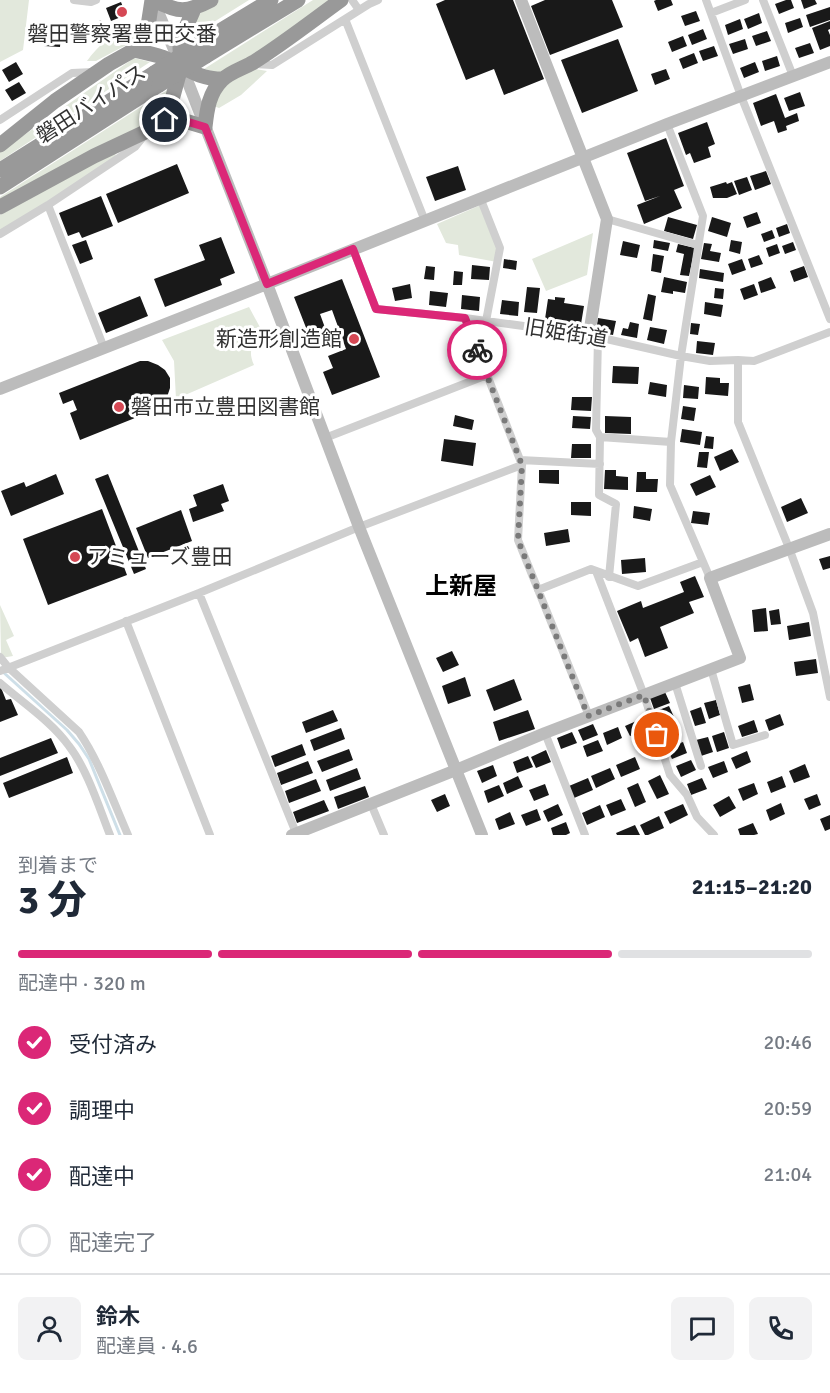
<!DOCTYPE html>
<html lang="ja">
<meta charset="utf-8">
<style>
body{margin:0;font-family:Signika,"Noto Sans JP",sans-serif;background:#f2f2f3;color:#1f2937;height:100vh;display:flex;flex-direction:column;font-size:22px;white-space:nowrap}
*{box-sizing:border-box;margin:0}
p{font-size:20px;color:#747a83}
.icon{flex:none;width:33px;height:33px;fill:none;stroke:currentColor;stroke-width:2;stroke-linecap:round;stroke-linejoin:round}
.map{position:relative;height:835px;overflow:hidden}
.drawer{display:flex;flex-direction:column;background:#fff;flex:1}
.drawer>*{flex:none}
.pin{position:absolute;display:grid;place-items:center;width:51px;height:51px;color:#fff;margin:-26px;border:3px solid #fff;border-radius:50%;box-shadow:0 2px 6px #0007}
.courier{position:absolute;display:grid;place-items:center;width:60px;height:60px;margin:-30px;border:4px solid #db2777;border-radius:50%;background:#fff;color:#222;box-shadow:0 2px 8px #0007}
.overview em{font-style:normal;font-weight:800}
.overview div{display:flex;flex-direction:column-reverse}
.overview{display:flex;align-items:center;justify-content:space-between;height:102px;padding:0 18px}
h1{font-size:39px;font-weight:800;line-height:45px}
.bar{display:grid;grid-template-columns:repeat(4,1fr);gap:9px 6px;align-content:center;height:72px;padding:0 18px}
.bar i{height:8px;border-radius:4px;background:#e0e1e3}
.bar .current{background:#db2777}
.bar p{grid-column:span 4}
.line{display:flex;align-items:center;gap:15px;padding:0 18px;border-top:2px solid #e0e1e3}
.line div{flex:1}
.round{display:grid;place-items:center;flex:none;width:63px;height:63px;border-radius:9px;background:#f2f2f3}
ol{padding:0 18px;list-style:none}
li{display:flex;align-items:center;gap:18px;height:66px}
li p{margin-inline-start:auto}
li .icon{padding:6px;border-radius:50%;background:#db2777;color:#fff;stroke-width:4}
li:last-child{color:#747a83}
li i{width:33px;height:33px;border:3px solid #e0e1e3;border-radius:50%}
.map>svg:first-child{display:block}
.green{fill:#e2e8dc}
.lines{fill:none;stroke-linecap:round;stroke-linejoin:round}
.stream{stroke:#cedfe8;stroke-width:3}
.building{fill:#191919}
.street{stroke:#cfcfcf;stroke-width:8}
.secondary{stroke:#bcbcbc;stroke-width:12}
.highway{stroke:#999;stroke-width:15}
.highway-bridge{stroke:#999;stroke-width:15}
.done{stroke:#7a7a7a;stroke-width:6;stroke-dasharray:0 10.8}
.route{stroke:#db2777;stroke-width:8}
.poi-dot{fill:#d54854;stroke:#fff;stroke-width:2}
.labels{text-anchor:middle;dominant-baseline:central;stroke-width:6;stroke-linejoin:round;paint-order:stroke}
.poi-label{font-size:21px;fill:#323232;stroke:#fff;text-anchor:start}
.street-label{font-size:21px;fill:#323232;stroke:#fff}
.quarter-label{font-size:24px;font-weight:bold;fill:#000;stroke:#fff}
</style>
<div class="map">
<svg width="830" height="835" viewBox="0 0 830 835">
<rect width="100%" height="100%" fill="#fff"/>
<path class="green" d="M0 0H29L23 50 0 62Z
M219 0H249L185 40 190 25 208 5Z
M313 0H341L223 74 204 69Z
M130 26 142 29 130 43 96 61H87C99 44 112 35 130 26Z
M134 58 150 62 0 161V152Z
M245 67 267 71 241 95 219 108 208 104Z
M172 87 165 120 0 202V197Z
M115 151 116 159 0 233V215Z
M483 204 500 248 497 262 459 255 458 245 446 243 437 224Z
M593 233 587 275 546 291 532 259Z
M249 307 262 331C253 344 247 349 254 365L176 399 174 361 162 340Z
M0 605 14 636 6 640 13 656 1 658Z"/>
<g class="lines">
<path class="stream" d="M3 672 67 730 79 744 89 759 120 835"/>
</g>
<path class="building" d="M445 0H513L544 79 504 95 494 69 466 80 436 4Z
M545 0H612L623 27 550 55 531 6Z
M656 0H671L673 5 658 11 654 1Z
M786 0H791L794 8 779 14 775 4Z
M801 0H815L817 4 804 9Z
M121 2 126 15 111 21 106 8Z
M830 7V20L810 27 806 15Z
M696 11 700 21 685 26 681 16Z
M759 13 762 23 748 29 744 19Z
M800 18 803 27 788 33 785 23Z
M740 19 743 29 728 35 725 25Z
M100 20 109 26 102 37 97 33 100 28 96 27Z
M830 21V29L828 30 830 35V46L820 50 812 28Z
M703 29 707 39 692 45 688 35Z
M767 31 771 41 756 46 752 36Z
M45 32 61 34 60 47 44 46Z
M683 36 687 46 672 52 668 42Z
M618 39 638 91 582 113 561 60Z
M745 39 748 49 733 54 729 44Z
M810 43 814 53 799 58 795 48Z
M714 46 718 56 703 61 699 51Z
M694 53 698 63 683 69 679 59Z
M777 56 780 66 765 71 762 61Z
M16 62 23 74 9 82 2 70Z
M755 62 759 72 744 78 740 68Z
M666 69 670 79 655 85 651 74Z
M19 82 26 93 12 101 5 90Z
M800 92 805 106 789 111 784 98Z
M776 94 785 118 797 113 799 121 786 126 787 130 778 133 774 121 761 126 753 103Z
M707 122 715 144 708 147 711 157 694 163 690 153 686 155 678 133Z
M666 138 684 186 674 190 682 208 644 224 637 205 660 196 645 201 627 153Z
M177 164 189 193 118 223 106 194Z
M458 166 466 190 435 201 426 177Z
M766 171 771 184 755 190 750 176Z
M747 177 752 190 739 195 734 181Z
M726 182 727 184 732 182 737 194 727 198H713L710 187Z
M101 196 113 226 82 238 79 232 68 236 59 213Z
M757 212 761 223 747 228 743 217Z
M668 217 697 225 693 239 664 231Z
M712 217 731 223 727 237 708 231Z
M787 224 790 233 779 237 776 228Z
M772 230 775 238 764 242 761 234Z
M221 237 235 273 220 279 222 285 165 307 154 279 205 260 199 245Z
M86 240 93 259 80 264 72 245Z
M654 240 670 243 668 251 653 248Z
M731 240 742 242 740 254 729 251Z
M623 241 640 245 637 258 620 255Z
M793 242 796 250 785 254 782 246Z
M704 243 712 244 710 251 721 253 719 262 701 259Z
M678 244 695 248 689 276 680 275 684 254 676 252Z
M777 244 780 253 769 257 766 248Z
M653 254 664 256 661 273 651 271Z
M759 255 763 264 751 268 748 259Z
M504 259 517 261 516 270 503 268Z
M742 259 746 270 732 275 728 264Z
M472 265 490 267 489 280 471 279Z
M426 266 435 267 434 280 424 279Z
M804 266 808 277 794 282 790 271Z
M700 269 724 273 723 282 699 278Z
M454 271 463 272 462 285H453Z
M664 277 687 282 685 293 673 291V294L661 292Z
M771 277 776 288 761 293 758 282Z
M342 279 380 377 332 395 323 372 333 368 328 356 346 349 332 310 320 314 328 336 312 343 294 297Z
M410 284 412 298 395 301 392 288Z
M754 284 758 295 744 300 740 289Z
M527 287 540 288 537 313 524 312Z
M715 288 724 289 723 299 714 298Z
M430 291 448 293 446 307 429 305Z
M648 294 656 296 652 321 643 319Z
M462 295 480 297 479 311 461 309Z
M140 296 148 316 106 333 98 313Z
M555 297 565 298 564 303 584 306 581 324 545 319 548 299 555 300Z
M502 300 519 302 518 316 500 314Z
M705 302 723 305 721 317 704 314Z
M598 318 616 321 613 335 596 332Z
M630 322 639 324 637 338 621 335 623 328 628 329Z
M691 323 700 324 698 335 690 334Z
M650 327 667 330 664 344 647 340Z
M697 341 715 343 713 355 696 353Z
M140 361H148L158 365 165 370 170 378V388L167 397 162 403 154 406 155 410 80 440 70 413 77 410 73 400 63 404 59 393Z
M613 366 639 367 638 384 612 383Z
M706 377 720 378V383H729L728 396 705 394Z
M650 382 667 385 666 397 648 394Z
M684 385 699 387 698 399 683 398Z
M572 397H592L591 411 571 410Z
M683 406 696 408 694 421 681 419Z
M455 415 474 420 472 430 453 426Z
M573 416 591 417 590 429 572 428Z
M605 416 631 417V434L605 433Z
M682 429 702 432 700 445 680 442Z
M706 436 714 437 713 449 704 448Z
M444 439 476 443 473 466 441 461Z
M572 444H591V458H571Z
M732 449 739 462 720 471 714 457Z
M699 452H709L707 468 697 467Z
M539 470H559V484L539 483Z
M605 470H616V476L628 477V490L604 489Z
M637 472H646V479H658L657 492H636Z
M56 474 64 494 11 516 1 491 24 482 26 487Z
M108 474 146 569 134 574 95 479Z
M710 475 716 487 696 496 690 484Z
M223 484 229 501 221 504 224 511 193 522 189 509 197 506 193 495Z
M801 498 808 513 787 522 781 507Z
M571 502H591V516L571 515Z
M634 506 652 509 650 521 633 518Z
M102 509 127 575 48 605 23 539Z
M181 510 192 541 148 558 136 528Z
M693 511 710 513 708 525 691 523Z
M568 529 570 542 546 546 544 533Z
M830 556V568L823 570 819 559Z
M645 558 646 572 622 574 621 560Z
M695 576 704 597 689 602 694 613 660 627 668 648 645 657 638 638 630 642 617 611 641 601 643 608 684 592 680 582Z
M766 608 768 631 754 632 752 610Z
M779 609 781 624 771 625 769 611Z
M809 622 811 636 789 640 787 626Z
M452 651 459 665 443 672 436 658Z
M816 659 818 673 796 676 794 662Z
M465 677 471 696 448 704 442 686Z
M514 679 522 700 494 711 486 690Z
M750 684 754 700 742 703 738 687Z
M0 685 6 700 11 699 18 715 0 722Z
M665 692 670 703 654 709 650 698Z
M716 700 720 715 709 719 704 703Z
M669 706 674 717 659 724 654 712Z
M701 707 706 723 695 726 690 711Z
M333 710 338 721 306 733 302 722Z
M528 710 535 729 499 741 493 722Z
M780 714 784 725 769 731 765 720Z
M641 719 645 730 630 736 625 726Z
M754 720 758 732 742 737 738 726Z
M593 724 598 735 583 741 578 730Z
M674 725 679 736 663 743 659 732Z
M618 727 622 738 607 745 603 733Z
M341 728 345 739 314 751 310 740Z
M572 732 577 743 561 749 557 738Z
M724 732 729 748 717 752 712 736Z
M708 737 713 752 701 756 696 740Z
M51 738 58 753 0 776V758Z
M598 740 603 751 587 757 583 746Z
M683 742 687 753 672 759 667 748Z
M302 744 306 755 275 767 271 756Z
M349 749 353 760 322 772 317 761Z
M546 750 551 762 536 768 531 757Z
M747 751 751 762 736 769 731 758Z
M528 756 533 767 517 773 513 762Z
M67 757 73 773 9 798 3 783Z
M635 757 640 769 621 777 616 765Z
M691 760 696 770 681 777 676 766Z
M308 761 313 773 281 785 277 773Z
M724 761 728 772 713 778 708 767Z
M805 764 810 777 794 783 789 771Z
M493 765 497 776 482 783 477 771Z
M357 768 361 779 330 791 326 780Z
M610 768 615 779 596 788 591 776Z
M660 775 669 794 657 799 648 781Z
M518 776 523 787 507 794 503 783Z
M782 776 786 787 771 793 767 782Z
M588 778 593 790 574 798 569 786Z
M702 778 707 789 691 795 687 784Z
M316 779 321 791 289 803 285 791Z
M638 783 646 802 635 807 627 788Z
M754 783 758 794 743 801 738 789Z
M545 784 549 795 534 801 529 790Z
M499 785 504 796 488 803 484 791Z
M365 786 369 797 338 809 334 797Z
M445 794 450 806 437 812 431 800Z
M817 794 821 805 809 810 804 799Z
M729 796 736 808 720 817 713 805Z
M621 799 626 810 611 816 606 805Z
M324 800 329 811 297 823 293 812Z
M781 803 785 814 770 821 766 810Z
M558 804 563 815 548 822 543 811Z
M683 804 688 815 670 824 664 812Z
M600 805 605 817 587 825 582 813Z
M537 809 541 820 526 826 521 815Z
M510 812 515 824 499 830 495 819Z
M830 815V829L825 831 820 819Z
M659 816 664 828 648 835H645L640 825Z
M566 822 570 833 566 835H553L551 828Z
M753 823 758 834 754 835H740L738 829Z
M635 825 640 835H617L616 833Z"/>
<g class="lines">
<path class="street" d="M74 0 91 2 96 0
M352 0 359 10
M706 0 741 96 830 319
M763 0 793 76
M711 13 745 0
M345 19 425 221
M253 64 272 65 369 4 378 0
M0 120 72 73 93 72
M667 124 703 216 681 356 671 442 670 485 710 578
M481 200 500 248 486 321
M48 205 104 348
M607 219 698 245
M0 234 48 205 135 147 143 137
M353 249 376 309 465 318 589 335 681 356 710 361 738 360 754 361 830 332
M465 318 522 465 518 540 589 716
M598 337 596 430 600 437 671 442
M738 360V422L789 548 813 613 830 697
M600 437 599 495 616 504 609 577
M325 438 487 375
M520 460 600 464
M596 571 644 695 670 775 687 795 697 817 714 835
M538 590 591 569 638 586 703 562
M199 593 296 833
M126 621 210 835
M0 657 8 667 79 732C100 763 113 801 128 835
M711 669 733 745 765 735
M0 671 199 593 359 527 522 465
M0 683C23 703 51 721 69 746 87 769 99 807 110 835
M675 683 701 766
M545 733 585 835
M371 804 384 835"/>
<path class="secondary" d="M153 0 189 85 267 284 359 527 482 835
M521 0 607 219 589 335
M0 389 267 284 667 124 830 62
M292 835 456 770 545 733 740 658 710 578 830 534"/>
<path class="highway" d="M154 0C179 13 186 13 211 0
M200 43 271 0
M134 50C143 52 153 54 162 57 185 66 195 79 223 79
M206 56 298 0
M165 120 170 107 181 67 180 48 183 34 194 9
M0 145 55 101 109 64 134 50 143 40 148 26 152 0
M0 170 154 73
M0 187 159 85
M0 207 94 156 143 133 165 120 185 121 205 127C207 109 209 93 222 80 230 72 244 68 254 62 284 43 312 21 341 0"/>
<path class="highway-bridge" d="M154 73 200 43
M159 85 206 56"/>
</g>
<g class="lines">
<path class="done" d="M477 350 522 465 518 540 588 716 644 695 657 735"/>
<path class="route" d="M165 120 185 121 205 127 267 284 353 249 376 309 465 318 477 350"/>
</g>
<g class="poi-dot">
<circle cx="122" cy="12" r="6"/>
<circle cx="354" cy="339" r="6"/>
<circle cx="119" cy="407" r="6"/>
<circle cx="75" cy="557" r="6"/>
</g>
<g class="labels">
<g class="poi-label">
<text x="122" y="34" text-anchor="middle">磐田警察署豊田交番</text>
<text x="342" y="339" text-anchor="end">新造形創造館</text>
<text x="131" y="407">磐田市立豊田図書館</text>
<text x="87" y="557">アミューズ豊田</text>
</g>
<g class="street-label">
<text transform="translate(91 104) rotate(-33)">磐田バイパス</text>
<text transform="translate(566 333) rotate(9)">旧姫街道</text>
</g>
<g class="quarter-label">
<text x="461" y="586">上新屋</text>
</g>
</g>
</svg>
<div class="pin" style="left:657px;top:735px;background:#ea580c"><svg class="icon" aria-label="bag" viewBox="0 0 24 24"><path d="M5 8h14l-1 12H6zM9 8a3 3 0 0 1 6 0"/></svg></div>
<div class="pin" style="left:165px;top:120px;background:#1f2937"><svg class="icon" aria-label="home" viewBox="0 0 24 24"><path d="M3 11l9-7 9 7M6 9v11h12V9"/></svg></div>
<div class="courier" style="left:477px;top:350px"><svg class="icon" aria-label="bike" viewBox="0 0 24 24"><circle cx="6" cy="16" r="4"/><circle cx="18" cy="16" r="4"/><path d="M6 16l4-8h5l3 8M10 8l3 8H6M13 5h3"/></svg></div>
</div>
<section class="drawer">
<div class="overview"><div><h1>3 分</h1><p>到着まで</p></div><em>21:15–21:20</em></div>
<div class="bar"><i class="current"></i><i class="current"></i><i class="current"></i><i></i><p>配達中 · 320 m</p></div>
<ol>
<li><svg class="icon" aria-label="check" viewBox="0 0 24 24"><path d="M5 12l5 5 9-10"/></svg>受付済み<p>20:46</p></li>
<li><svg class="icon" aria-label="check" viewBox="0 0 24 24"><path d="M5 12l5 5 9-10"/></svg>調理中<p>20:59</p></li>
<li><svg class="icon" aria-label="check" viewBox="0 0 24 24"><path d="M5 12l5 5 9-10"/></svg>配達中<p>21:04</p></li>
<li><i></i>配達完了</li>
</ol>
<div class="line" style="height:108px"><a class="round"><svg class="icon" aria-label="person" viewBox="0 0 24 24"><circle cx="12" cy="8" r="4"/><path d="M4 21q1-7 8-7t8 7"/></svg></a><div><b>鈴木</b><p>配達員 · 4.6</p></div><a class="round"><svg class="icon" aria-label="chat" viewBox="0 0 24 24"><path d="M4 5h16v11H9l-5 4z"/></svg></a><a class="round"><svg class="icon" aria-label="phone" viewBox="0 0 24 24"><path d="M5 4h4l2 5-3 2q2 4 5 5l2-3 5 2v4C11 20 4 13 5 4z"/></svg></a></div>
</section>
